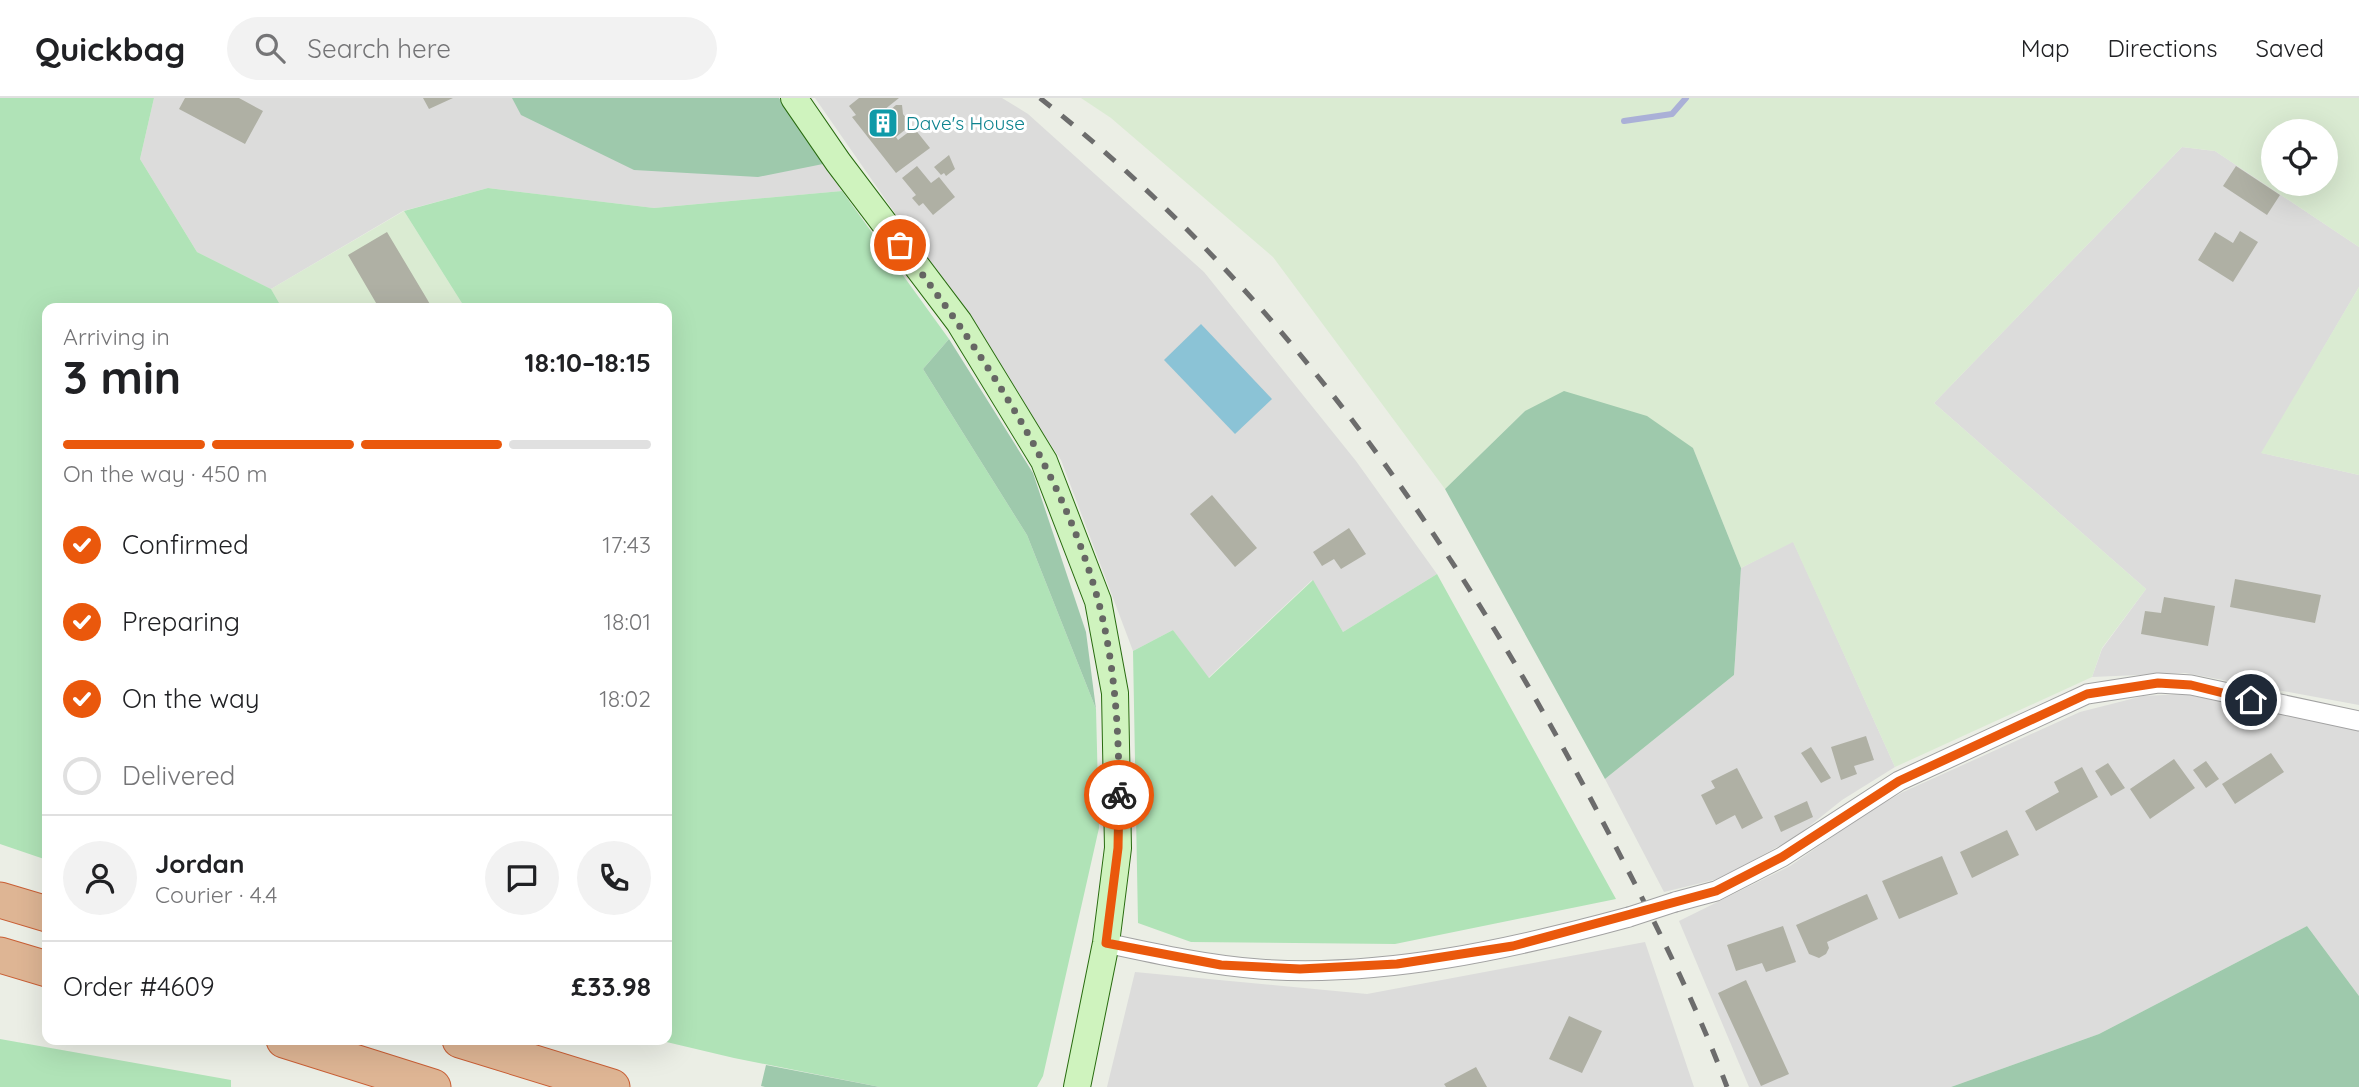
<!DOCTYPE html>
<meta charset="utf-8">
<style>
body{margin:0;font-family:Quicksand,sans-serif;background:#f2f2f2;color:#202124;height:100vh;display:flex;flex-direction:column;font-size:26px;white-space:nowrap}
*{box-sizing:border-box;margin:0}
p{font-size:23px;color:#757577}
.icon{flex:none;width:38px;height:38px;fill:none;stroke:currentColor;stroke-width:2;stroke-linecap:round;stroke-linejoin:round}
.map{position:relative;flex:1;overflow:hidden}
.sheet{position:absolute;left:42px;top:205px;width:630px;height:742px;display:flex;flex-direction:column;background:#fff;border-radius:14px;box-shadow:0 7px 28px #0002}
.sheet>*{flex:none}
.controls{position:absolute;left:2261px;top:21px;display:grid;gap:14px}
.controls a{display:grid;place-items:center;width:77px;height:77px;border-radius:50%;background:#fff;box-shadow:0 7px 28px #0002;font-size:35px}
.pin{position:absolute;display:grid;place-items:center;width:60px;height:60px;color:#fff;margin:-30px;border:4px solid #fff;border-radius:50%;box-shadow:0 2px 7px #0007}
.courier{position:absolute;display:grid;place-items:center;width:70px;height:70px;margin:-35px;border:5px solid #ea580c;border-radius:50%;background:#fff;color:#222;box-shadow:0 2px 9px #0007}
.overview em{font-style:normal;font-weight:800}
.overview div{display:flex;flex-direction:column-reverse}
.overview{display:flex;align-items:center;justify-content:space-between;height:119px;padding:0 21px}
h1{font-size:46px;font-weight:800;line-height:52px}
.bar{display:grid;grid-template-columns:repeat(4,1fr);gap:10px 7px;align-content:center;height:84px;padding:0 21px}
.bar i{height:9px;border-radius:5px;background:#e0e0e0}
.bar .selected{background:#ea580c}
.bar p{grid-column:span 4}
.line{display:flex;align-items:center;gap:18px;padding:0 21px;border-top:2px solid #e0e0e0}
.line div{flex:1}
.round{display:grid;place-items:center;flex:none;width:74px;height:74px;border-radius:37px;background:#f2f2f2}
ol{padding:0 21px;list-style:none}
li{display:flex;align-items:center;gap:21px;height:77px}
li p{margin-inline-start:auto}
li .icon{padding:7px;border-radius:50%;background:#ea580c;color:#fff;stroke-width:4}
li:last-child{color:#757577}
li i{width:38px;height:38px;border:4px solid #e0e0e0;border-radius:50%}
header{display:flex;align-items:center;gap:42px;box-sizing:border-box;height:98px;padding:0 35px;background:#fff;border-bottom:2px solid #e0e0e0}
header strong{font-size:33px}
nav{display:flex;gap:38px;margin-inline-start:auto;font-size:24px}
.search{width:490px;height:63px;background:#f2f2f2;display:flex;align-items:center;gap:18px;box-sizing:border-box;padding:0 24px;border-radius:38px;color:#757577;font-size:26px}
.map>svg:first-child{display:block}
.residential{fill:#dcdcdb}
.farmland{fill:#daebd2;fill-rule:evenodd}
.grass{fill:#b0e3b7}
.forest{fill:#9ec9ac}
.pitch{fill:#8bc3d6}
.lines{fill:none;stroke-linecap:round;stroke-linejoin:round}
.stream{stroke:#aab0d7;stroke-width:6}
.building{fill:#afb0a4}
.street-casing{stroke:#a2a2a2;stroke-width:21}
.secondary-casing{stroke:#286b0f;stroke-width:28}
.highway-casing{stroke:#c95f35;stroke-width:37}
.street{stroke:#fff;stroke-width:19}
.secondary{stroke:#cff3be;stroke-width:26}
.highway{stroke:#deb594;stroke-width:35}
.rail{stroke:#6c6c6c;stroke-width:5;stroke-dasharray:14 14;stroke-linecap:butt}
.street-bridge-casing{stroke:#a2a2a2;stroke-width:21;stroke-linecap:butt}
.street-bridge{stroke:#fff;stroke-width:19}
.done{stroke:#666764;stroke-width:7;stroke-dasharray:0 12.6}
.route{stroke:#ea580c;stroke-width:9}
.labels{text-anchor:middle;dominant-baseline:central;stroke-width:6;stroke-linejoin:round;paint-order:stroke}
.culture-label{font-size:19px;fill:#0d838f;stroke:#fff;text-anchor:start}
</style>
<header>
<strong>Quickbag</strong>
<div class="search"><svg class="icon" aria-label="search" viewBox="0 0 24 24"><circle cx="10" cy="10" r="6"/><path d="M15 15l6 6"/></svg>Search here</div>
<nav><a>Map</a><a>Directions</a><a>Saved</a></nav>
</header>
<div class="map">
<svg width="2359" height="989" viewBox="0 0 2359 989">
<rect width="100%" height="100%" fill="#ebeee5"/>
<path class="residential" d="M154 0H779L842 93 654 110 488 90 403 113 271 191 197 154 140 61Z
M815 0H1002L1028 16 1204 174 1356 363 1437 476 1343 534 1312 482 1208 580 1173 532 1133 553 1061 362 965 216Z
M2182 49 2215 53 2359 149V189L2262 355 2359 377V607L2185 575 2092 579 2102 551 2146 491 1934 305Z
M1793 443 1895 669 1842 702 1797 738 1722 780 1664 794 1605 681 1734 577 1741 470Z
M2184 596 2359 632V898L2307 828 2099 936 1951 989H1749L1679 823 1790 768 1871 712 1903 694 2080 614 2143 598Z
M1645 844 1694 989H1107L1135 874 1367 896Z"/>
<path class="farmland" d="M1081 0H2359V149L2215 53 2182 49 1934 305 2146 491 2102 550 2092 579 1895 669 1793 444 1741 470 1693 350 1525 313 1445 391 1273 159 1111 20ZM2273 33H2326V86H2273Z
M404 113 465 210H282L271 191Z
M2359 189V377L2261 355Z"/>
<path class="grass" d="M0 0H154L140 61 197 154 271 191 282 210H47V762L0 746Z
M488 90 654 110 842 93 949 241 923 271 1027 437 1096 611 1099 730 1043 978 1037 989H880L734 960 658 942H667V210H465L404 113Z
M1437 476 1616 801 1395 846 1191 844 1138 825 1133 553 1173 532 1209 580 1313 482 1343 534Z
M0 941 231 982V989H0Z"/>
<path class="forest" d="M512 0H779L823 66 758 79 634 72 521 17Z
M949 241 1033 375 1086 534 1096 611 1027 437 923 271Z
M1564 293 1647 318 1693 350 1741 470 1734 577 1605 681 1445 391 1525 313Z
M2307 828 2359 898V989H1951L2099 936Z
M766 967 880 989H765L761 988Z"/>
<path class="pitch" d="M1201 226 1272 301 1235 336 1164 262Z"/>
<g class="lines">
<path class="stream" d="M1624 23 1672 16 1686 0"/>
</g>
<path class="building" d="M185 0H239L263 13 245 46 179 11Z
M423 0H453L429 11Z
M859 0H899L879 16 882 19 896 7H902L903 16 911 27 896 39 898 42 914 30 930 50 896 75 852 19 856 17 849 8Z
M949 57 955 71 946 78 944 75 941 77 934 69Z
M917 68 931 85 939 79 955 99 933 117 923 105 919 108 912 100 916 97 902 80Z
M2236 68 2280 97 2267 117 2223 88Z
M2240 133 2258 144 2233 184 2198 162 2215 134 2233 145Z
M387 134 427 201 432 210H379L348 157Z
M1212 397 1257 450 1235 469 1190 416Z
M1349 430 1366 456 1341 471 1334 461 1322 468 1313 454Z
M2235 481 2321 497 2315 525 2230 509Z
M2164 499 2215 508 2208 548 2141 536 2145 513 2161 515Z
M1866 638 1874 662 1854 668 1857 676 1841 682 1831 649Z
M1811 649 1831 680 1821 685 1801 655Z
M2271 655 2284 674 2235 706 2222 686Z
M2174 661 2195 690 2150 721 2130 691Z
M2206 663 2219 681 2206 690 2193 672Z
M2108 665 2125 690 2111 698 2095 673Z
M2082 669 2098 699 2036 733 2025 713 2059 694 2054 684Z
M1737 670 1763 720 1742 731 1735 717 1716 727 1701 697 1715 690 1711 683Z
M1807 703 1813 719 1781 734 1774 718Z
M2007 732 2019 757 1972 780 1960 754Z
M1942 758 1958 796 1899 821 1882 783Z
M1867 796 1878 821 1827 844 1829 850 1826 856 1819 860 1809 856 1796 827Z
M1783 828 1796 864 1766 874 1762 865 1736 873 1727 847Z
M1746 882 1789 976 1761 988 1718 895Z
M1569 918 1602 933 1582 975 1549 961Z
M1476 969 1487 989H1446L1444 986Z"/>
<g class="lines">
<g class="street-casing">
<path id="street" d="M1675 804 1716 793 1782 759 1899 683 2087 596 2158 585 2191 587 2359 623
M1106 845C1157 856 1207 867 1259 871 1382 880 1511 851 1629 819"/>
</g>
<g class="secondary-casing">
<path id="secondary" d="M794 0 838 64 959 224 1044 363 1098 503 1115 595 1118 750 1106 845 1077 989"/>
</g>
<g class="highway-casing">
<path id="highway" d="M0 802 47 816
M0 857 47 871
M284 942 433 989
M460 942 612 989"/>
</g>
<use href="#street" class="street"/>
<use href="#secondary" class="secondary"/>
<use href="#highway" class="highway"/>
<path class="rail" d="M1040 0C1280 190 1452 439 1594 707 1642 799 1691 892 1727 989"/>
<g class="street-bridge-casing">
<path id="street-bridge" d="M1629 819 1675 804"/>
</g>
<use href="#street-bridge" class="street-bridge"/>
</g>
<g class="lines">
<path class="done" d="M900 147C982 254 1062 371 1098 502 1115 565 1119 633 1119 697"/>
<path class="route" d="M1119 697 1118 750 1106 845 1221 867 1300 871 1397 866 1513 848 1716 793 1782 759 1899 683 2087 596 2158 585 2191 587 2251 602"/>
</g>
<defs>
<g id="building-square" transform="scale(1.575)"><rect x="-9" y="-9" width="18" height="18" rx="4" fill="#0f9aa8" stroke="#fff"/><path d="M-4-6H4V6H1V3H-1V6H-4ZM-2.5-4.3h1.7v1.8h-1.7ZM.8-4.3h1.7v1.8H.8ZM-2.5-1h1.7V.8h-1.7ZM.8-1h1.7V.8H.8Z" fill="#fff"/></g>
</defs>
<g fill-rule="evenodd">
<use href="#building-square" x="883" y="25"/>
</g>
<g class="labels">
<g class="culture-label">
<text x="906" y="25">Dave's House</text>
</g>
</g>
</svg>
<div class="controls">
<a><svg class="icon" aria-label="locate" viewBox="0 0 24 24"><circle cx="12" cy="12" r="6"/><path d="M12 2v4M12 18v4M2 12h4M18 12h4"/></svg></a>
</div>
<div class="pin" style="left:900px;top:147px;background:#ea580c"><svg class="icon" aria-label="bag" viewBox="0 0 24 24"><path d="M5 8h14l-1 12H6zM9 8a3 3 0 0 1 6 0"/></svg></div>
<div class="pin" style="left:2251px;top:602px;background:#1f2937"><svg class="icon" aria-label="home" viewBox="0 0 24 24"><path d="M3 11l9-7 9 7M6 9v11h12V9"/></svg></div>
<div class="courier" style="left:1119px;top:697px"><svg class="icon" aria-label="bike" viewBox="0 0 24 24"><circle cx="6" cy="16" r="4"/><circle cx="18" cy="16" r="4"/><path d="M6 16l4-8h5l3 8M10 8l3 8H6M13 5h3"/></svg></div>
<section class="sheet">
<div class="overview"><div><h1>3 min</h1><p>Arriving in</p></div><em>18:10–18:15</em></div>
<div class="bar"><i class="selected"></i><i class="selected"></i><i class="selected"></i><i></i><p>On the way · 450 m</p></div>
<ol>
<li><svg class="icon" aria-label="check" viewBox="0 0 24 24"><path d="M5 12l5 5 9-10"/></svg>Confirmed<p>17:43</p></li>
<li><svg class="icon" aria-label="check" viewBox="0 0 24 24"><path d="M5 12l5 5 9-10"/></svg>Preparing<p>18:01</p></li>
<li><svg class="icon" aria-label="check" viewBox="0 0 24 24"><path d="M5 12l5 5 9-10"/></svg>On the way<p>18:02</p></li>
<li><i></i>Delivered</li>
</ol>
<div class="line" style="height:126px"><a class="round"><svg class="icon" aria-label="person" viewBox="0 0 24 24"><circle cx="12" cy="8" r="4"/><path d="M4 21q1-7 8-7t8 7"/></svg></a><div><b>Jordan</b><p>Courier · 4.4</p></div><a class="round"><svg class="icon" aria-label="chat" viewBox="0 0 24 24"><path d="M4 5h16v11H9l-5 4z"/></svg></a><a class="round"><svg class="icon" aria-label="phone" viewBox="0 0 24 24"><path d="M5 4h4l2 5-3 2q2 4 5 5l2-3 5 2v4C11 20 4 13 5 4z"/></svg></a></div>
<div class="line" style="height:91px"><div>Order #4609</div><b>£33.98</b></div>
</section>
</div>
